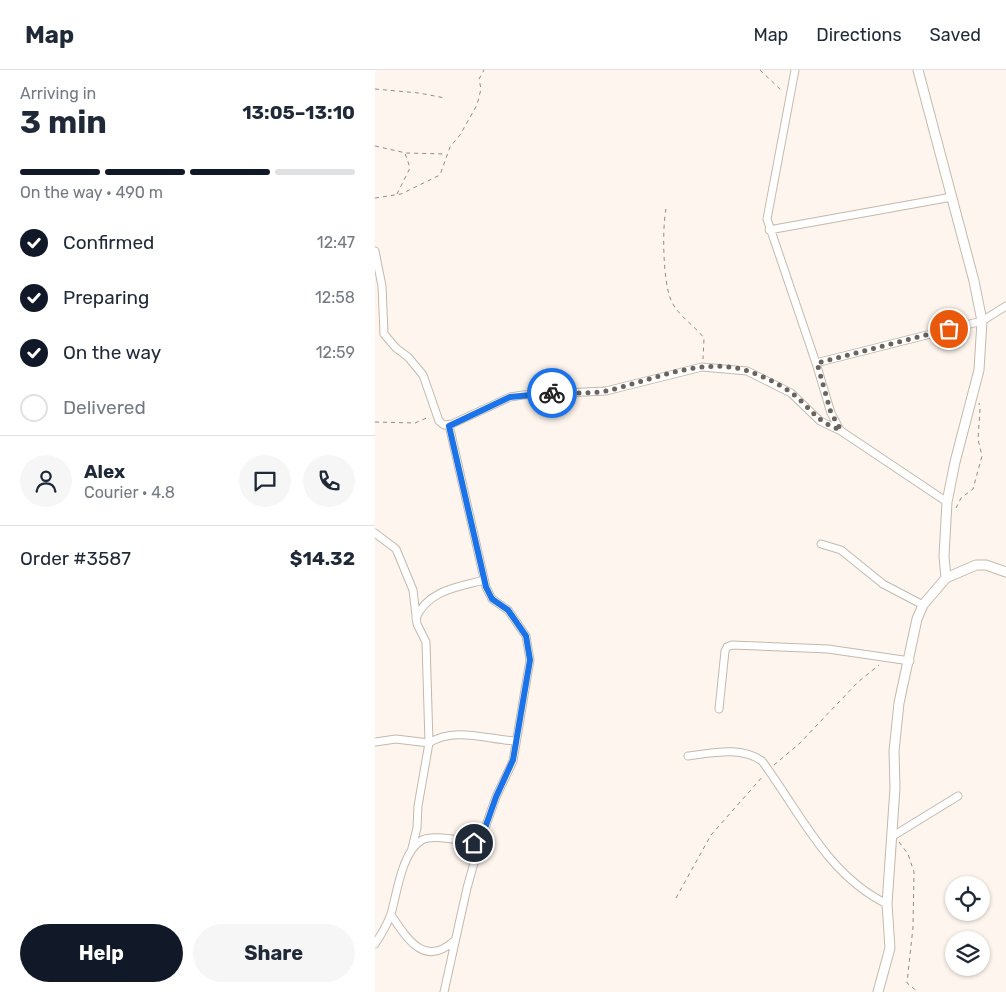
<!DOCTYPE html>
<meta charset="utf-8">
<style>
body{margin:0;font-family:Rubik,sans-serif;background:#f6f6f7;color:#1f2937;height:100vh;display:flex;flex-direction:column;font-size:19px;white-space:nowrap}
*{box-sizing:border-box;margin:0}
p{font-size:16px;color:#747a83}
.icon{flex:none;width:28px;height:28px;fill:none;stroke:currentColor;stroke-width:2;stroke-linecap:round;stroke-linejoin:round}
.map{position:relative;flex:1;overflow:hidden}
.details{display:flex;flex-direction:column;background:#fff;width:375px}
.details>*{flex:none}
.tools{position:absolute;left:570px;top:806px;display:grid;gap:10px}
.tools a{display:grid;place-items:center;width:45px;height:45px;border-radius:50%;background:#fff;box-shadow:0 1px 4px #0004;font-size:25px}
.pin{position:absolute;display:grid;place-items:center;width:42px;height:42px;color:#fff;margin:-21px;border:2px solid #fff;border-radius:50%;box-shadow:0 1px 5px #0007}
.courier{position:absolute;display:grid;place-items:center;width:50px;height:50px;margin:-25px;border:4px solid #1a73e8;border-radius:50%;background:#fff;color:#222;box-shadow:0 1px 6px #0007}
.overview em{font-style:normal;font-weight:700}
.overview div{display:flex;flex-direction:column-reverse}
.overview{display:flex;align-items:center;justify-content:space-between;height:85px;padding:0 20px}
h1{font-size:32px;font-weight:700;line-height:38px}
.bar{display:grid;grid-template-columns:repeat(4,1fr);gap:8px 5px;align-content:center;height:60px;padding:0 20px}
.bar i{height:6px;border-radius:4px;background:#e0e1e3}
.bar .current{background:#111827}
.bar p{grid-column:span 4}
.line{display:flex;align-items:center;gap:12px;padding:0 20px;border-top:1px solid #e0e1e3}
.line div{flex:1}
.round{display:grid;place-items:center;flex:none;width:52px;height:52px;border-radius:26px;background:#f6f6f7}
ol{padding:0 20px;list-style:none}
li{display:flex;align-items:center;gap:15px;height:55px}
li p{margin-inline-start:auto}
li .icon{padding:5px;border-radius:50%;background:#111827;color:#fff;stroke-width:4}
li:last-child{color:#747a83}
li i{width:28px;height:28px;border:2px solid #e0e1e3;border-radius:50%}
.action{display:flex;gap:10px;margin-top:auto;padding:10px 20px}
.action a{flex:1;height:58px;border-radius:30px;background:#111827;color:#fff;font-size:20px;font-weight:700;line-height:58px;text-align:center}
.action a+a{background:#f6f6f7;color:#1f2937}
header{display:flex;align-items:center;gap:30px;box-sizing:border-box;height:70px;padding:0 25px;background:#fff;border-bottom:1px solid #e0e1e3}
header strong{font-size:24px}
nav{display:flex;gap:28px;margin-inline-start:auto;font-size:18px}
main{display:flex;flex:1;min-height:0}
.map>svg:first-child{display:block}
.lines{fill:none;stroke-linecap:round;stroke-linejoin:round}
.minor-casing{stroke:#c5b8ab;stroke-width:9}
.tertiary-casing{stroke:#c5b8ab;stroke-width:11}
.path{stroke:#928b85;stroke-width:1;stroke-dasharray:4 4;stroke-linecap:butt}
.minor{stroke:#fff;stroke-width:7}
.tertiary{stroke:#fff;stroke-width:9}
.done{stroke:#6a645f;stroke-width:5;stroke-dasharray:0 9}
.route{stroke:#1a73e8;stroke-width:6}
</style>
<header>
<strong>Map</strong>
<nav><a>Map</a><a>Directions</a><a>Saved</a></nav>
</header>
<main>
<section class="details">
<div class="overview"><div><h1>3 min</h1><p>Arriving in</p></div><em>13:05–13:10</em></div>
<div class="bar"><i class="current"></i><i class="current"></i><i class="current"></i><i></i><p>On the way · 490 m</p></div>
<ol>
<li><svg class="icon" aria-label="check" viewBox="0 0 24 24"><path d="M5 12l5 5 9-10"/></svg>Confirmed<p>12:47</p></li>
<li><svg class="icon" aria-label="check" viewBox="0 0 24 24"><path d="M5 12l5 5 9-10"/></svg>Preparing<p>12:58</p></li>
<li><svg class="icon" aria-label="check" viewBox="0 0 24 24"><path d="M5 12l5 5 9-10"/></svg>On the way<p>12:59</p></li>
<li><i></i>Delivered</li>
</ol>
<div class="line" style="height:90px"><a class="round"><svg class="icon" aria-label="person" viewBox="0 0 24 24"><circle cx="12" cy="8" r="4"/><path d="M4 21q1-7 8-7t8 7"/></svg></a><div><b>Alex</b><p>Courier · 4.8</p></div><a class="round"><svg class="icon" aria-label="chat" viewBox="0 0 24 24"><path d="M4 5h16v11H9l-5 4z"/></svg></a><a class="round"><svg class="icon" aria-label="phone" viewBox="0 0 24 24"><path d="M5 4h4l2 5-3 2q2 4 5 5l2-3 5 2v4C11 20 4 13 5 4z"/></svg></a></div>
<div class="line" style="height:65px"><div>Order #3587</div><b>$14.32</b></div>
<div class="action"><a>Help</a><a>Share</a></div>
</section>
<div class="map">
<svg width="631" height="922" viewBox="0 0 631 922">
<rect width="100%" height="100%" fill="#fef6ee"/>
<g class="lines">
<g class="minor-casing">
<path id="minor" d="M420 0 392 149 441 293 456 343 465 360
M394 160 577 127
M0 181 7 216 9 264 21 278 33 287 48 305 64 351 69 355 77 354 135 327 148 325 231 321 327 297 372 301 416 323 445 351 466 361 572 432
M441 293 607 251 631 236
M0 463 21 479 38 520 42 554 51 572 54 673 43 736 42 758 37 778
M446 474 466 480 508 514 548 535
M41 548C53 520 83 517 109 510
M344 639 350 581 352 577 357 575 453 579 535 591
M0 672 21 669 54 673C79 656 114 670 141 671
M313 686C337 683 366 676 387 691 425 742 452 805 512 834
M518 766 583 726
M16 845C32 868 49 898 79 871
M0 874C6 865 12 855 16 844 22 823 27 781 47 770 58 764 92 771 104 775
M69 922 92 818 104 775 121 727 138 691 155 590 151 566 133 540 117 529 111 517 74 355"/>
</g>
<g class="tertiary-casing">
<path id="tertiary" d="M543 0 599 211 607 251 604 300 580 392 572 432 569 486 571 508
M503 922 515 878 512 834 520 718 519 681 524 633 542 549 548 535 571 508 601 495H611L631 502"/>
</g>
<path class="path" d="M385 0 408 22
M0 19 44 23 70 28
M0 76 31 83 71 84
M22 124 35 98 30 83
M0 128 26 124 65 105 75 77 85 65 102 35 106 19 104 9 109 0
M291 139C287 159 288 212 296 230 302 245 320 256 329 268L328 289
M0 352 40 353 54 347
M581 438 586 428 598 419 607 386 603 369 605 340 604 333
M399 695 424 674 483 612 504 595
M524 772 533 784 539 802 538 857 532 913 543 922
M301 828 336 765 389 705"/>
<use href="#minor" class="minor"/>
<use href="#tertiary" class="tertiary"/>
</g>
<g class="lines">
<path class="done" d="M177 323C194 323 213 324 231 321 276 311 326 286 373 301 388 306 405 314 418 324 436 338 442 353 466 360L456 343 442 293 574 259"/>
<path class="route" d="M99 773 104 775 121 727 138 690 155 590 151 566 133 540 117 529 111 517 74 356 135 327 177 323"/>
</g>
</svg>
<div class="tools">
<a><svg class="icon" aria-label="locate" viewBox="0 0 24 24"><circle cx="12" cy="12" r="6"/><path d="M12 2v4M12 18v4M2 12h4M18 12h4"/></svg></a>
<a><svg class="icon" aria-label="layers" viewBox="0 0 24 24"><path d="M12 4l9 5-9 5-9-5zM3 14l9 5 9-5"/></svg></a>
</div>
<div class="pin" style="left:574px;top:259px;background:#ea580c"><svg class="icon" aria-label="bag" viewBox="0 0 24 24"><path d="M5 8h14l-1 12H6zM9 8a3 3 0 0 1 6 0"/></svg></div>
<div class="pin" style="left:99px;top:773px;background:#1f2937"><svg class="icon" aria-label="home" viewBox="0 0 24 24"><path d="M3 11l9-7 9 7M6 9v11h12V9"/></svg></div>
<div class="courier" style="left:177px;top:323px"><svg class="icon" aria-label="bike" viewBox="0 0 24 24"><circle cx="6" cy="16" r="4"/><circle cx="18" cy="16" r="4"/><path d="M6 16l4-8h5l3 8M10 8l3 8H6M13 5h3"/></svg></div>
</div>
</main>
